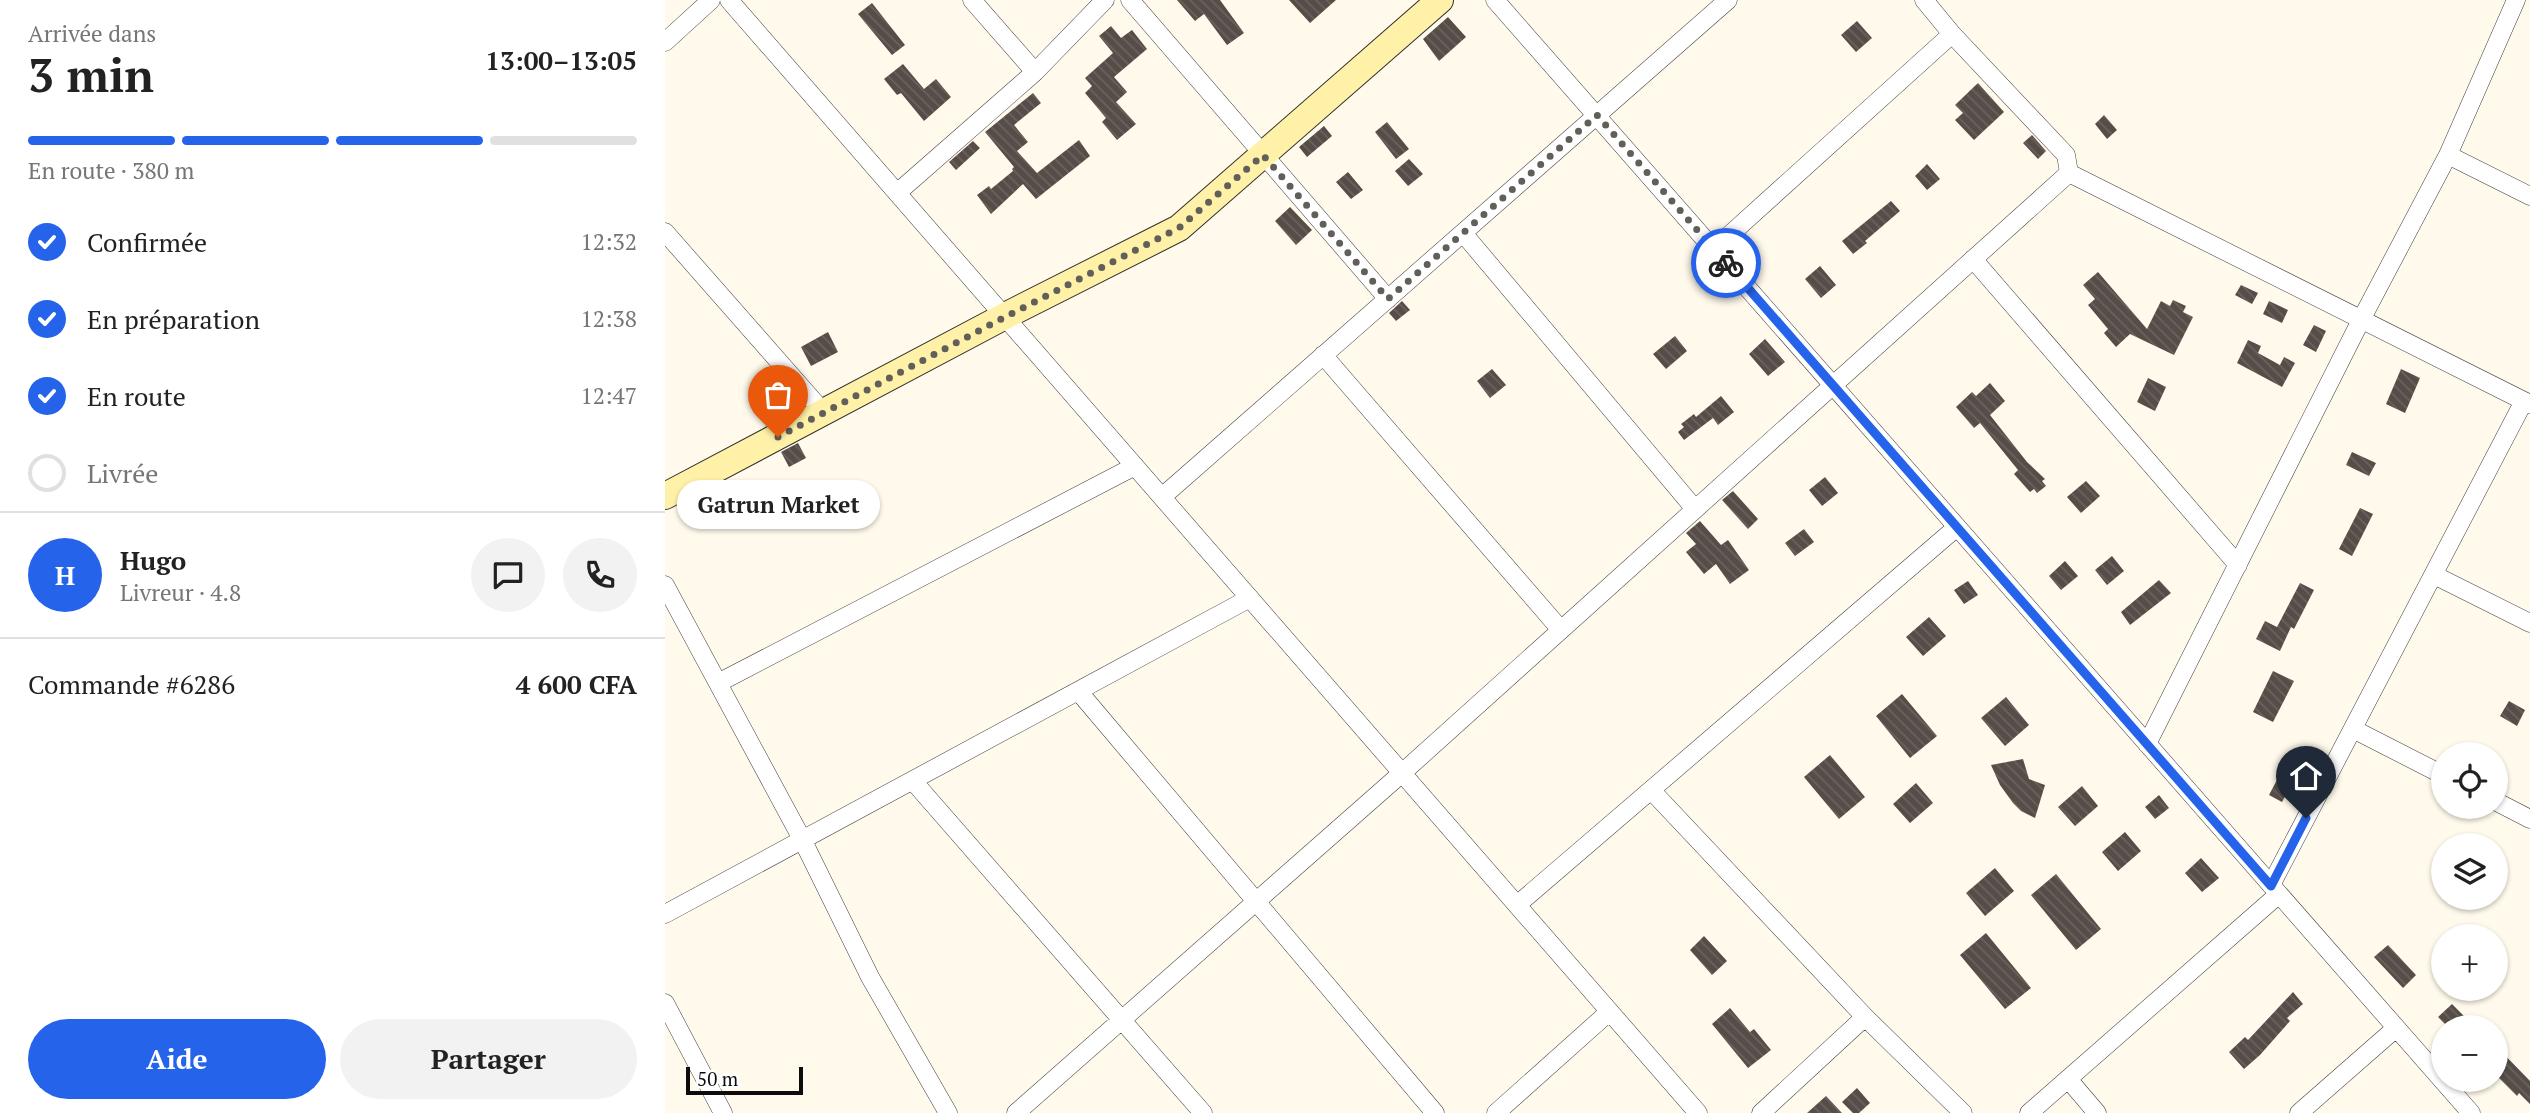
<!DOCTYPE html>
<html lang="fr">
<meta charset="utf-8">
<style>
body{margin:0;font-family:"PT Serif",serif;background:#f2f2f2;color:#222;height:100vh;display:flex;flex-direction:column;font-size:26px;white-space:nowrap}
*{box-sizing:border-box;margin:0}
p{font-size:23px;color:#767676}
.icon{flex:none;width:38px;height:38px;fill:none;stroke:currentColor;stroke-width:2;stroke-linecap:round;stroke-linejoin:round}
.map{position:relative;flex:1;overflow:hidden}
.panel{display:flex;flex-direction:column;background:#fff;width:665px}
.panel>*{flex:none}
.fabs{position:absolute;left:1766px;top:742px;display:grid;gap:14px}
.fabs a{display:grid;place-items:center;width:77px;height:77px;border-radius:50%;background:#fff;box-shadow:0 2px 5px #0004;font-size:35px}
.scale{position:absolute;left:21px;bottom:18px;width:117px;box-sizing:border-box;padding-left:7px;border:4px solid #0c0c0c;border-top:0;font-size:19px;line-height:24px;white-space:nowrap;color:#0c0c0c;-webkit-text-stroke:5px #fff;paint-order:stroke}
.pin{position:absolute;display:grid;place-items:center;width:60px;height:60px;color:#fff;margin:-72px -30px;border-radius:50% 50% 50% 0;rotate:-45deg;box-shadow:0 0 7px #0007}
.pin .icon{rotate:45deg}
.courier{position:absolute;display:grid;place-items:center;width:70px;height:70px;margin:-35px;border:5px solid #2563eb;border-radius:50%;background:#fff;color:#222;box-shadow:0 2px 9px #0007}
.bubble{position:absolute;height:49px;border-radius:24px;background:#fff;box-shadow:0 2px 5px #0004;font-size:23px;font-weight:800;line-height:49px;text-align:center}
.summary em{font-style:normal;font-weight:800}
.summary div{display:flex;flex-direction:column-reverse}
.summary{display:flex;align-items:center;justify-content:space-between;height:119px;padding:0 28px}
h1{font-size:46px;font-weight:800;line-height:52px}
.bar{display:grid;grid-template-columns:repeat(4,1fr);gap:10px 7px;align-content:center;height:84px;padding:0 28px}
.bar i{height:9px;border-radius:5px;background:#e0e0e0}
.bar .active{background:#2563eb}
.bar p{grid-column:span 4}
.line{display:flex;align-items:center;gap:18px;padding:0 28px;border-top:2px solid #e0e0e0}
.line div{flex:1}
.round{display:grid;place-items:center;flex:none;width:74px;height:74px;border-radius:37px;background:#f2f2f2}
ol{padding:0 28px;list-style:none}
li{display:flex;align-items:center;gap:21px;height:77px}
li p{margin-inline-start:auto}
li .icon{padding:7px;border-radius:50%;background:#2563eb;color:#fff;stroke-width:4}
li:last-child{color:#767676}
li i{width:38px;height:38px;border:4px solid #e0e0e0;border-radius:50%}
.button{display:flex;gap:14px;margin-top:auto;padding:14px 28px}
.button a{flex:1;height:80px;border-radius:42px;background:#2563eb;color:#fff;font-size:28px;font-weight:800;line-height:80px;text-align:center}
.button a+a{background:#f2f2f2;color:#222}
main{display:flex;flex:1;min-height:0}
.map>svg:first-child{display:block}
.building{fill:url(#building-back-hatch)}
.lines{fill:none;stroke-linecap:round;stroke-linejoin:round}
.street-casing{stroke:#3f3f3f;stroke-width:19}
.secondary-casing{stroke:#2e2e2e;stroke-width:28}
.street{stroke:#fff;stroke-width:18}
.secondary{stroke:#fff1a7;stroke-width:26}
.done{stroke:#615f5a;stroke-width:7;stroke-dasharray:0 12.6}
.route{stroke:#2563eb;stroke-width:9}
</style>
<main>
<section class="panel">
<div class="summary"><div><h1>3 min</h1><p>Arrivée dans</p></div><em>13:00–13:05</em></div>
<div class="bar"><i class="active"></i><i class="active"></i><i class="active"></i><i></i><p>En route · 380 m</p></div>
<ol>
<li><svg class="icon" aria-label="check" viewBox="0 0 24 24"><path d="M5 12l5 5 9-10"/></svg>Confirmée<p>12:32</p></li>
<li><svg class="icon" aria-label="check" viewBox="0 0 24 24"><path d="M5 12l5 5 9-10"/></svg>En préparation<p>12:38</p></li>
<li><svg class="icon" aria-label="check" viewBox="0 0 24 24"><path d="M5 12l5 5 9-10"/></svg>En route<p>12:47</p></li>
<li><i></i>Livrée</li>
</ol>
<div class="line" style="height:126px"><b class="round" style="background:#2563eb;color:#fff">H</b><div><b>Hugo</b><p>Livreur · 4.8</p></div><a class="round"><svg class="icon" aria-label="chat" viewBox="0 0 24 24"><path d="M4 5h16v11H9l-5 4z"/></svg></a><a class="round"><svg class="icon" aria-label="phone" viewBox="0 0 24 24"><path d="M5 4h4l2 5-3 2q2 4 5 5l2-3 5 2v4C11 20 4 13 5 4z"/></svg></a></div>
<div class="line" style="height:91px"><div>Commande #6286</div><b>4 600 CFA</b></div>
<div class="button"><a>Aide</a><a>Partager</a></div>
</section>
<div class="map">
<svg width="1865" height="1113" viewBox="0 0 1865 1113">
<defs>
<pattern id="building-back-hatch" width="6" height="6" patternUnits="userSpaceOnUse" patternTransform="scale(1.75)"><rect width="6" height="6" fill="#564d48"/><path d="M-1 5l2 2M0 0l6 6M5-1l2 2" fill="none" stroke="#69625e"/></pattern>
</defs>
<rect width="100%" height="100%" fill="#fffaec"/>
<path class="building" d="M512 0H555L579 33 562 45 539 14 530 21Z
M624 0H671L645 23Z
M207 3 240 45 227 55 193 14Z
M783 17 801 37 774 61 758 39Z
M1192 21 1207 38 1191 52 1176 35Z
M446 26 456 38 467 30 482 49 449 77 462 92 451 102 471 124 452 140 437 122 441 118 420 93 427 86 420 78 448 53 434 36Z
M238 64 259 89 271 79 286 97 259 121 236 93 232 95 219 79Z
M1313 83 1339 112 1309 140 1290 120 1298 113 1290 105Z
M368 93 376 103 349 125 363 142 352 151 372 173 414 140 425 156 371 199 358 184 326 214 312 195 324 186 326 189 348 171 347 169 349 167 320 132Z
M1439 115 1452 130 1442 139 1430 124Z
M722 122 744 149 731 159 710 132Z
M659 126 667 136 642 157 634 147Z
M1367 135 1381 151 1373 159 1358 143Z
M308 141 315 148 291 170 284 162Z
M744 159 758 174 743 186 730 171Z
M1262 164 1275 179 1262 190 1250 176Z
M683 172 698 190 686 199 671 182Z
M1226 201 1235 211 1200 241 1202 243 1188 254 1177 241Z
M625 207 647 230 631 245 610 221Z
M1155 266 1171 285 1156 298 1140 279Z
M1433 272 1482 329 1496 301 1505 306 1508 300 1521 306 1518 312 1528 317 1509 355 1465 334 1451 347 1439 333 1443 329 1423 305 1430 299 1418 285Z
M1576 285 1593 293 1587 304 1570 295Z
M737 301 745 310 731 321 724 313Z
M1604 301 1623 310 1617 323 1598 314Z
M1649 325 1661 331 1651 352 1638 345Z
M163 332 173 352 146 366 136 347Z
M1010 336 1022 351 1001 369 988 354Z
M1100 339 1120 362 1103 376 1084 354Z
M1583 340 1596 346 1593 353 1615 365 1619 357 1630 363 1617 387 1572 363Z
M827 369 841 385 825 398 812 381Z
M1736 369 1755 378 1740 413 1721 404Z
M1483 378 1501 387 1490 411 1472 402Z
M1325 383 1340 401 1325 415 1362 462 1380 479 1377 481 1381 486 1372 493 1369 489 1365 492 1349 474 1353 470 1315 423 1309 428 1291 407 1307 392 1311 396Z
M1056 396 1069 412 1053 425 1048 418 1019 440 1013 432 1019 427 1016 424 1029 414 1031 417Z
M133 443 141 458 124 467 116 452Z
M1687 452 1711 463 1704 476 1681 465Z
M1160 477 1173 493 1157 506 1144 490Z
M1421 481 1435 496 1416 513 1402 497Z
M1068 491 1093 519 1083 529 1057 500Z
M1695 508 1708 514 1687 556 1674 549Z
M1035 521 1056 545 1063 540 1084 570 1065 584 1051 564 1039 574 1021 552 1031 544 1021 533Z
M1139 529 1149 542 1130 556 1120 543Z
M1447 556 1459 571 1442 585 1430 570Z
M1400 561 1413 576 1396 590 1384 576Z
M1494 580 1506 593 1465 625 1456 612Z
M1303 581 1313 595 1299 604 1289 590Z
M1635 583 1649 590 1629 629 1626 627 1615 651 1591 639 1600 621 1612 627Z
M1264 617 1281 636 1258 656 1241 637Z
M1608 671 1629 681 1608 722 1588 712Z
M1237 694 1272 736 1245 758 1211 716Z
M1341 697 1364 725 1340 746 1316 718Z
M1844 701 1860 710 1852 726 1835 716Z
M1165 755 1200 797 1174 819 1139 777Z
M1358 759 1364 779 1380 785 1370 818 1356 811 1348 803 1335 785 1326 765Z
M1613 778 1626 785 1617 802 1604 795Z
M1251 783 1268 803 1245 823 1228 804Z
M1417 786 1433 806 1410 826 1393 807Z
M1494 795 1504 808 1490 819 1480 807Z
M1460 832 1476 851 1453 871 1437 852Z
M1536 858 1554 878 1537 892 1520 873Z
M1330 868 1349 891 1320 916 1301 893Z
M1391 874 1436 929 1411 950 1366 895Z
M1321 933 1366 988 1340 1009 1295 955Z
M1039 936 1062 961 1047 975 1025 950Z
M1723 945 1751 975 1738 988 1709 957Z
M1628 992 1638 1004 1622 1018 1625 1021 1595 1055 1579 1069 1564 1052 1580 1037 1583 1040Z
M1787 1004 1810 1027H1783L1773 1017Z
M1065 1008 1085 1032 1089 1029 1106 1050 1083 1068 1047 1024Z
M1830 1045 1865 1081V1104L1854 1093 1852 1096 1830 1074Z
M1192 1088 1205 1103 1194 1113H1188L1177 1102Z
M1161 1096 1177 1113H1142Z"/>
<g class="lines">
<g class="street-casing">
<path id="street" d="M64 0 1033 1113
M307 0 370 72
M465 0 723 299
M830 0 1806 1113
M1259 0 1287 34 1401 155 1404 173
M0 42 46 0
M1783 155 1865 196
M1404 173 1865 404
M232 193 370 72 440 0
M0 232 159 413
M798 233 1030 509
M1049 249 1287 34
M1308 259 1573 565
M658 355 896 630
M497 497 1063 0
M1769 575 1865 623
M0 585 138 841 205 977 283 1113
M53 683 470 466
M414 692 770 1113
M1688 729 1778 775
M1482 744 1696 320 1783 155 1851 0
M248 781 538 1113
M986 790 1200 1017 1298 1113
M1830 801 1865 819
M1606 885 1859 401
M852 905 1292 527
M0 914 585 598
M0 1003 58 1113
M1403 1079 1432 1113
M351 1113 737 773 1404 173
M831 1113 944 1012
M1096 1113 1200 1017
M1364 1113 1614 894
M1634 1113 1731 1028"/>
</g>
<g class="secondary-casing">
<path id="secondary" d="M0 496 340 316 514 228 775 0"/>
</g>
<use href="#street" class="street"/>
<use href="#secondary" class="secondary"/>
</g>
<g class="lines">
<path class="done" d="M113 437 340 317 514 228 598 155 723 299 932 115 1061 263"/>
<path class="route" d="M1061 263 1606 886 1641 818"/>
</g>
</svg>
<div class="fabs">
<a><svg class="icon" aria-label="locate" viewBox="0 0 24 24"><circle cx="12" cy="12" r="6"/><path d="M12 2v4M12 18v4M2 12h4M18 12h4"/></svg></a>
<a><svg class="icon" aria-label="layers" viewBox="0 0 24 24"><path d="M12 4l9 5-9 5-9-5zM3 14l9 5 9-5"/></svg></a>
<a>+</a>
<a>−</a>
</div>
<div class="scale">50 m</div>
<div class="pin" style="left:113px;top:437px;background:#ea580c"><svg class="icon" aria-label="bag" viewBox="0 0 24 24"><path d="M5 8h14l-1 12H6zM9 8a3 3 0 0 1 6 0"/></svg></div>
<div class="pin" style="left:1641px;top:818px;background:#1f2937"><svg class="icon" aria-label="home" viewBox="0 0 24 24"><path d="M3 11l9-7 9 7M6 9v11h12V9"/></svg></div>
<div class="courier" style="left:1061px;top:263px"><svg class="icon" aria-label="bike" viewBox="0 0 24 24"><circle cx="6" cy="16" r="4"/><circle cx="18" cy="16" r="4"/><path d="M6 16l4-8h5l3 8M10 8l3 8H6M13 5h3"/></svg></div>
<div class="bubble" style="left:12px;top:480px;width:203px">Gatrun Market</div>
</div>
</main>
